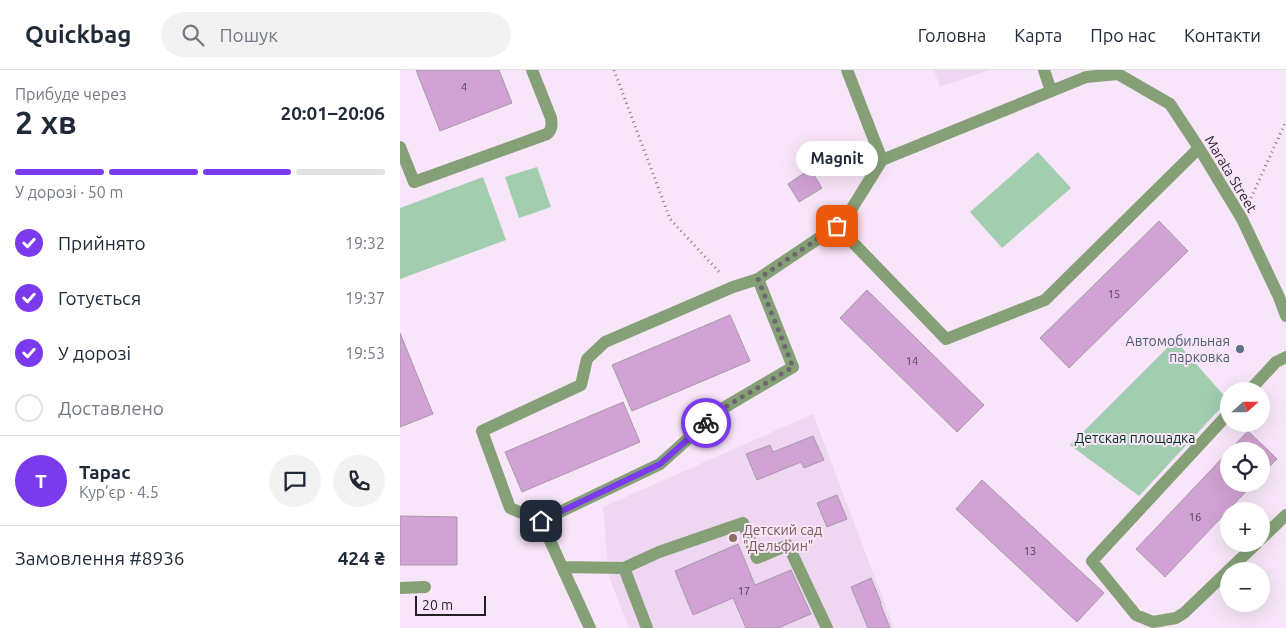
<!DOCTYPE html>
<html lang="uk">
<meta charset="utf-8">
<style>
body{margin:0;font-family:Ubuntu,sans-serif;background:#f2f2f3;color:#1f2937;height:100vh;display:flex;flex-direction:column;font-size:19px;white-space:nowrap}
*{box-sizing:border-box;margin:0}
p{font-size:16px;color:#747a83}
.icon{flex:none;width:28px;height:28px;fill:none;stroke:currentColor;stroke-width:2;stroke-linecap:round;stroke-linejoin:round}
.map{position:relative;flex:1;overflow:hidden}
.drawer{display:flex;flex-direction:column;background:#fff;width:400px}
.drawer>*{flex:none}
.needle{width:32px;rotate:69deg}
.buttons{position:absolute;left:820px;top:312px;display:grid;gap:10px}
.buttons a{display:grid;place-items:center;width:50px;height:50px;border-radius:50%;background:#fff;box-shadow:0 5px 20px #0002;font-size:25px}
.scale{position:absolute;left:15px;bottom:12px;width:71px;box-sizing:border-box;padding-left:5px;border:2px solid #251e25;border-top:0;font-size:14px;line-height:18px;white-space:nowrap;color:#251e25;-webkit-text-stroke:4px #f8e5f9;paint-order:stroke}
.pin{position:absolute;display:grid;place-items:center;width:42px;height:42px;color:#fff;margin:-21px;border-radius:10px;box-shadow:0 2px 8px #0006}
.courier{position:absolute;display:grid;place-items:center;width:50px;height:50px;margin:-25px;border:4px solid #7c3aed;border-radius:50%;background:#fff;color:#222;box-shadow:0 1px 6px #0007}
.bubble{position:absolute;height:35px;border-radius:18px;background:#fff;box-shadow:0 5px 20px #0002;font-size:16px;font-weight:700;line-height:35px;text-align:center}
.overview em{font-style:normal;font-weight:700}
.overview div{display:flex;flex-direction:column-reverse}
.overview{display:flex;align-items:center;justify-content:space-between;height:85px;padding:0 15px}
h1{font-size:32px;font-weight:700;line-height:38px}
.bar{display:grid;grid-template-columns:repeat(4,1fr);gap:8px 5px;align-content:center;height:60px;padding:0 15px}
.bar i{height:6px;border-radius:4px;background:#e0e1e3}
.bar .on{background:#7c3aed}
.bar p{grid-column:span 4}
.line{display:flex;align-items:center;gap:12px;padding:0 15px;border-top:1px solid #e0e1e3}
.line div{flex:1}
.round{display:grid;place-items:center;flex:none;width:52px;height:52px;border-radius:26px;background:#f2f2f3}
ol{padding:0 15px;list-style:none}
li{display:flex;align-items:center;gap:15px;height:55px}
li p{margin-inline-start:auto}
li .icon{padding:5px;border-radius:50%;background:#7c3aed;color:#fff;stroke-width:4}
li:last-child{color:#747a83}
li i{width:28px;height:28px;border:2px solid #e0e1e3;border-radius:50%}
header{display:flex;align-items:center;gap:30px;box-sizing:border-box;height:70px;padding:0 25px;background:#fff;border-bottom:1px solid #e0e1e3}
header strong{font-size:24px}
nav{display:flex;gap:28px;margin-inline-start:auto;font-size:18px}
.search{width:350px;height:45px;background:#f2f2f3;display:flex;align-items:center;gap:12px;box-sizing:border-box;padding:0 18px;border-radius:28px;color:#747a83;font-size:19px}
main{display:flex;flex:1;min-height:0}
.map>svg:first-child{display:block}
.built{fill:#efd7f1}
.green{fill:#a2cdaf}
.building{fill:#d1a2d4;stroke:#a998aa}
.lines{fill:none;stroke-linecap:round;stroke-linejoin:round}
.path{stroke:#897c8a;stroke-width:3;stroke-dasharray:1 4;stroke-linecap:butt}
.minor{stroke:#85a076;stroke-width:12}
.done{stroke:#6f646f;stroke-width:5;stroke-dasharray:0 9}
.route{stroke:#7c3aed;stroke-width:6}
.service-dot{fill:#5c6f8a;stroke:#f8e5f9;stroke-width:2}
.education-dot{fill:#8d6e63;stroke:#f8e5f9;stroke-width:2}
.labels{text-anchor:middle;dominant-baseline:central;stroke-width:4;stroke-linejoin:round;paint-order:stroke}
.number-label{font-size:11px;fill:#503f51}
.street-label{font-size:14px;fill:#251e25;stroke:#f8e5f9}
.service-label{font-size:14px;fill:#4e5e75;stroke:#f8e5f9;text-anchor:end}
.park-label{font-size:14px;fill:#013319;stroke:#f8e5f9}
.education-label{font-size:14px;fill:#785e54;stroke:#f8e5f9;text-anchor:start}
</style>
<header>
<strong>Quickbag</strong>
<div class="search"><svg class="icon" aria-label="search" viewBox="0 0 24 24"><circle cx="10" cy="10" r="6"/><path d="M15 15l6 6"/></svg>Пошук</div>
<nav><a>Головна</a><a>Карта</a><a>Про нас</a><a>Контакти</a></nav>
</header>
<main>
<section class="drawer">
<div class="overview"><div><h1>2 хв</h1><p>Прибуде через</p></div><em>20:01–20:06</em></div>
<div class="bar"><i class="on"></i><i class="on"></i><i class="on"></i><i></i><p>У дорозі · 50 m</p></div>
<ol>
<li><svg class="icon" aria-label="check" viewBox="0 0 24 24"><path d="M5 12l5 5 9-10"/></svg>Прийнято<p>19:32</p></li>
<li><svg class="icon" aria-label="check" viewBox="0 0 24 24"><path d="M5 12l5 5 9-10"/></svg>Готується<p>19:37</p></li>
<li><svg class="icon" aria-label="check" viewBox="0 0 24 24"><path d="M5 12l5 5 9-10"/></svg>У дорозі<p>19:53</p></li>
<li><i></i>Доставлено</li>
</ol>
<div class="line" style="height:90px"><b class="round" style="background:#7c3aed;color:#fff">Т</b><div><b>Тарас</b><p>Кур’єр · 4.5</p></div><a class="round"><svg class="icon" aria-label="chat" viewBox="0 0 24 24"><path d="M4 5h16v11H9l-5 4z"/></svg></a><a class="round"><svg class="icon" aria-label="phone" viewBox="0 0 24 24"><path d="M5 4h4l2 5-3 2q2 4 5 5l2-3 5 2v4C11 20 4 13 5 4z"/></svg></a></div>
<div class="line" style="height:65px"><div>Замовлення #8936</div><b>424 ₴</b></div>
</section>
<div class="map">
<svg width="886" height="558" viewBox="0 0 886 558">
<rect width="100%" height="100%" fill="#f8e5f9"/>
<path class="built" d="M534 0H589L540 17Z
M413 344 494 558H229L209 507 203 437Z"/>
<path class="green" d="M638 82 671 118 602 178 570 142Z
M137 97 151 137 119 148 105 107Z
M83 107 106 170 0 209V138Z
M775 270 828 330 739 426 670 375Z"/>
<path class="building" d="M16 0H99L112 33 40 61Z
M410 99 422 118 399 132 388 114Z
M759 151 788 181 669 298 640 268Z
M467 220 584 335 557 362 440 248Z
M330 245 350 291 232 341 212 295Z
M0 263 33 344 0 357Z
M223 332 240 372 122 422 105 382Z
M848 361 877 389 861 405V381H829V414H853L765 507 736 479Z
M413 366 424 390 404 398 401 392 357 410 346 384 370 375 373 382Z
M582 410 704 523 677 552 556 439Z
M437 425 447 449 427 457 417 433Z
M0 446 57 447V495H0Z
M338 474 355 515 391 500 411 544 378 558H346L333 528 293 545 275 501Z
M471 508 481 533H480L490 558H468L451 517Z"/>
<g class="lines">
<path class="path" d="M214 0 270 149 321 204
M851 128 886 51"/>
<path class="minor" d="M447 0 482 90
M644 0 651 21
M718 4 770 34 799 78 842 149 879 227 886 246
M0 77 14 112 147 64C152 60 152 55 151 48L132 0
M437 156 546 269 645 230 799 78
M849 321 876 292 886 287
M829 343 692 491 736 545 753 552 776 548 784 543 856 474
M141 451 260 394 320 340 393 297 358 209
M861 469 886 445
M162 497 224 498 259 482 343 453 357 488 388 475 427 558
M224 498 247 558
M0 518 25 517
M190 558 141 451 110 438 82 361 181 315 187 289 205 272 333 217 358 209 437 156 444 151 482 90 686 7 718 4"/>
</g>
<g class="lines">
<path class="done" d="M306 353 320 340 393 297 358 209 437 156"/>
<path class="route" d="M141 451 260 394 306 353"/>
</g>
<circle class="service-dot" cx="840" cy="279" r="5"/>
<circle class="education-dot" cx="333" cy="468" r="5"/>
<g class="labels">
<g class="number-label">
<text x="64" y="17">4</text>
<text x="714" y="224">15</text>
<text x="512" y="291">14</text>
<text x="795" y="447">16</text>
<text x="630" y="481">13</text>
<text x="344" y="521">17</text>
</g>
<g class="street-label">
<text transform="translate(831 104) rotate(59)">Marata Street</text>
</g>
<g class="service-label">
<text x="830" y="271">Автомобильная<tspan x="830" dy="16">парковка</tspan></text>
</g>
<g class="park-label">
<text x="735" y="368">Детская площадка</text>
</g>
<g class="education-label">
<text x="343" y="460">Детский сад<tspan x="343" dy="16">"Дельфин"</tspan></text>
</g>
</g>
</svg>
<div class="buttons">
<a><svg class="needle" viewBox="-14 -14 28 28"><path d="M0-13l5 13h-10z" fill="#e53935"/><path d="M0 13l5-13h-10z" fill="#747a83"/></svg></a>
<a><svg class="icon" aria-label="locate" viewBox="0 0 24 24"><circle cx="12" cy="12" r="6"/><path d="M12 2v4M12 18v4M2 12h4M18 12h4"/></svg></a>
<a>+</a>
<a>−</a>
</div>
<div class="scale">20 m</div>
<div class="pin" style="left:437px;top:156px;background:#ea580c"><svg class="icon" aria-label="bag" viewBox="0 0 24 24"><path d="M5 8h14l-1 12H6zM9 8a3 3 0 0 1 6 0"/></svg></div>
<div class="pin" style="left:141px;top:451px;background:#1f2937"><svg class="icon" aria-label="home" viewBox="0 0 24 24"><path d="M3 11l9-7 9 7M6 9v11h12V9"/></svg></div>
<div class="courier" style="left:306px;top:353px"><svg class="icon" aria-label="bike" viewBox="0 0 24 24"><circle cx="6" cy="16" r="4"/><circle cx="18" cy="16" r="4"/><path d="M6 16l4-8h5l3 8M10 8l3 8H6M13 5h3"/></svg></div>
<div class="bubble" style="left:396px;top:71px;width:82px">Magnit</div>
</div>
</main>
